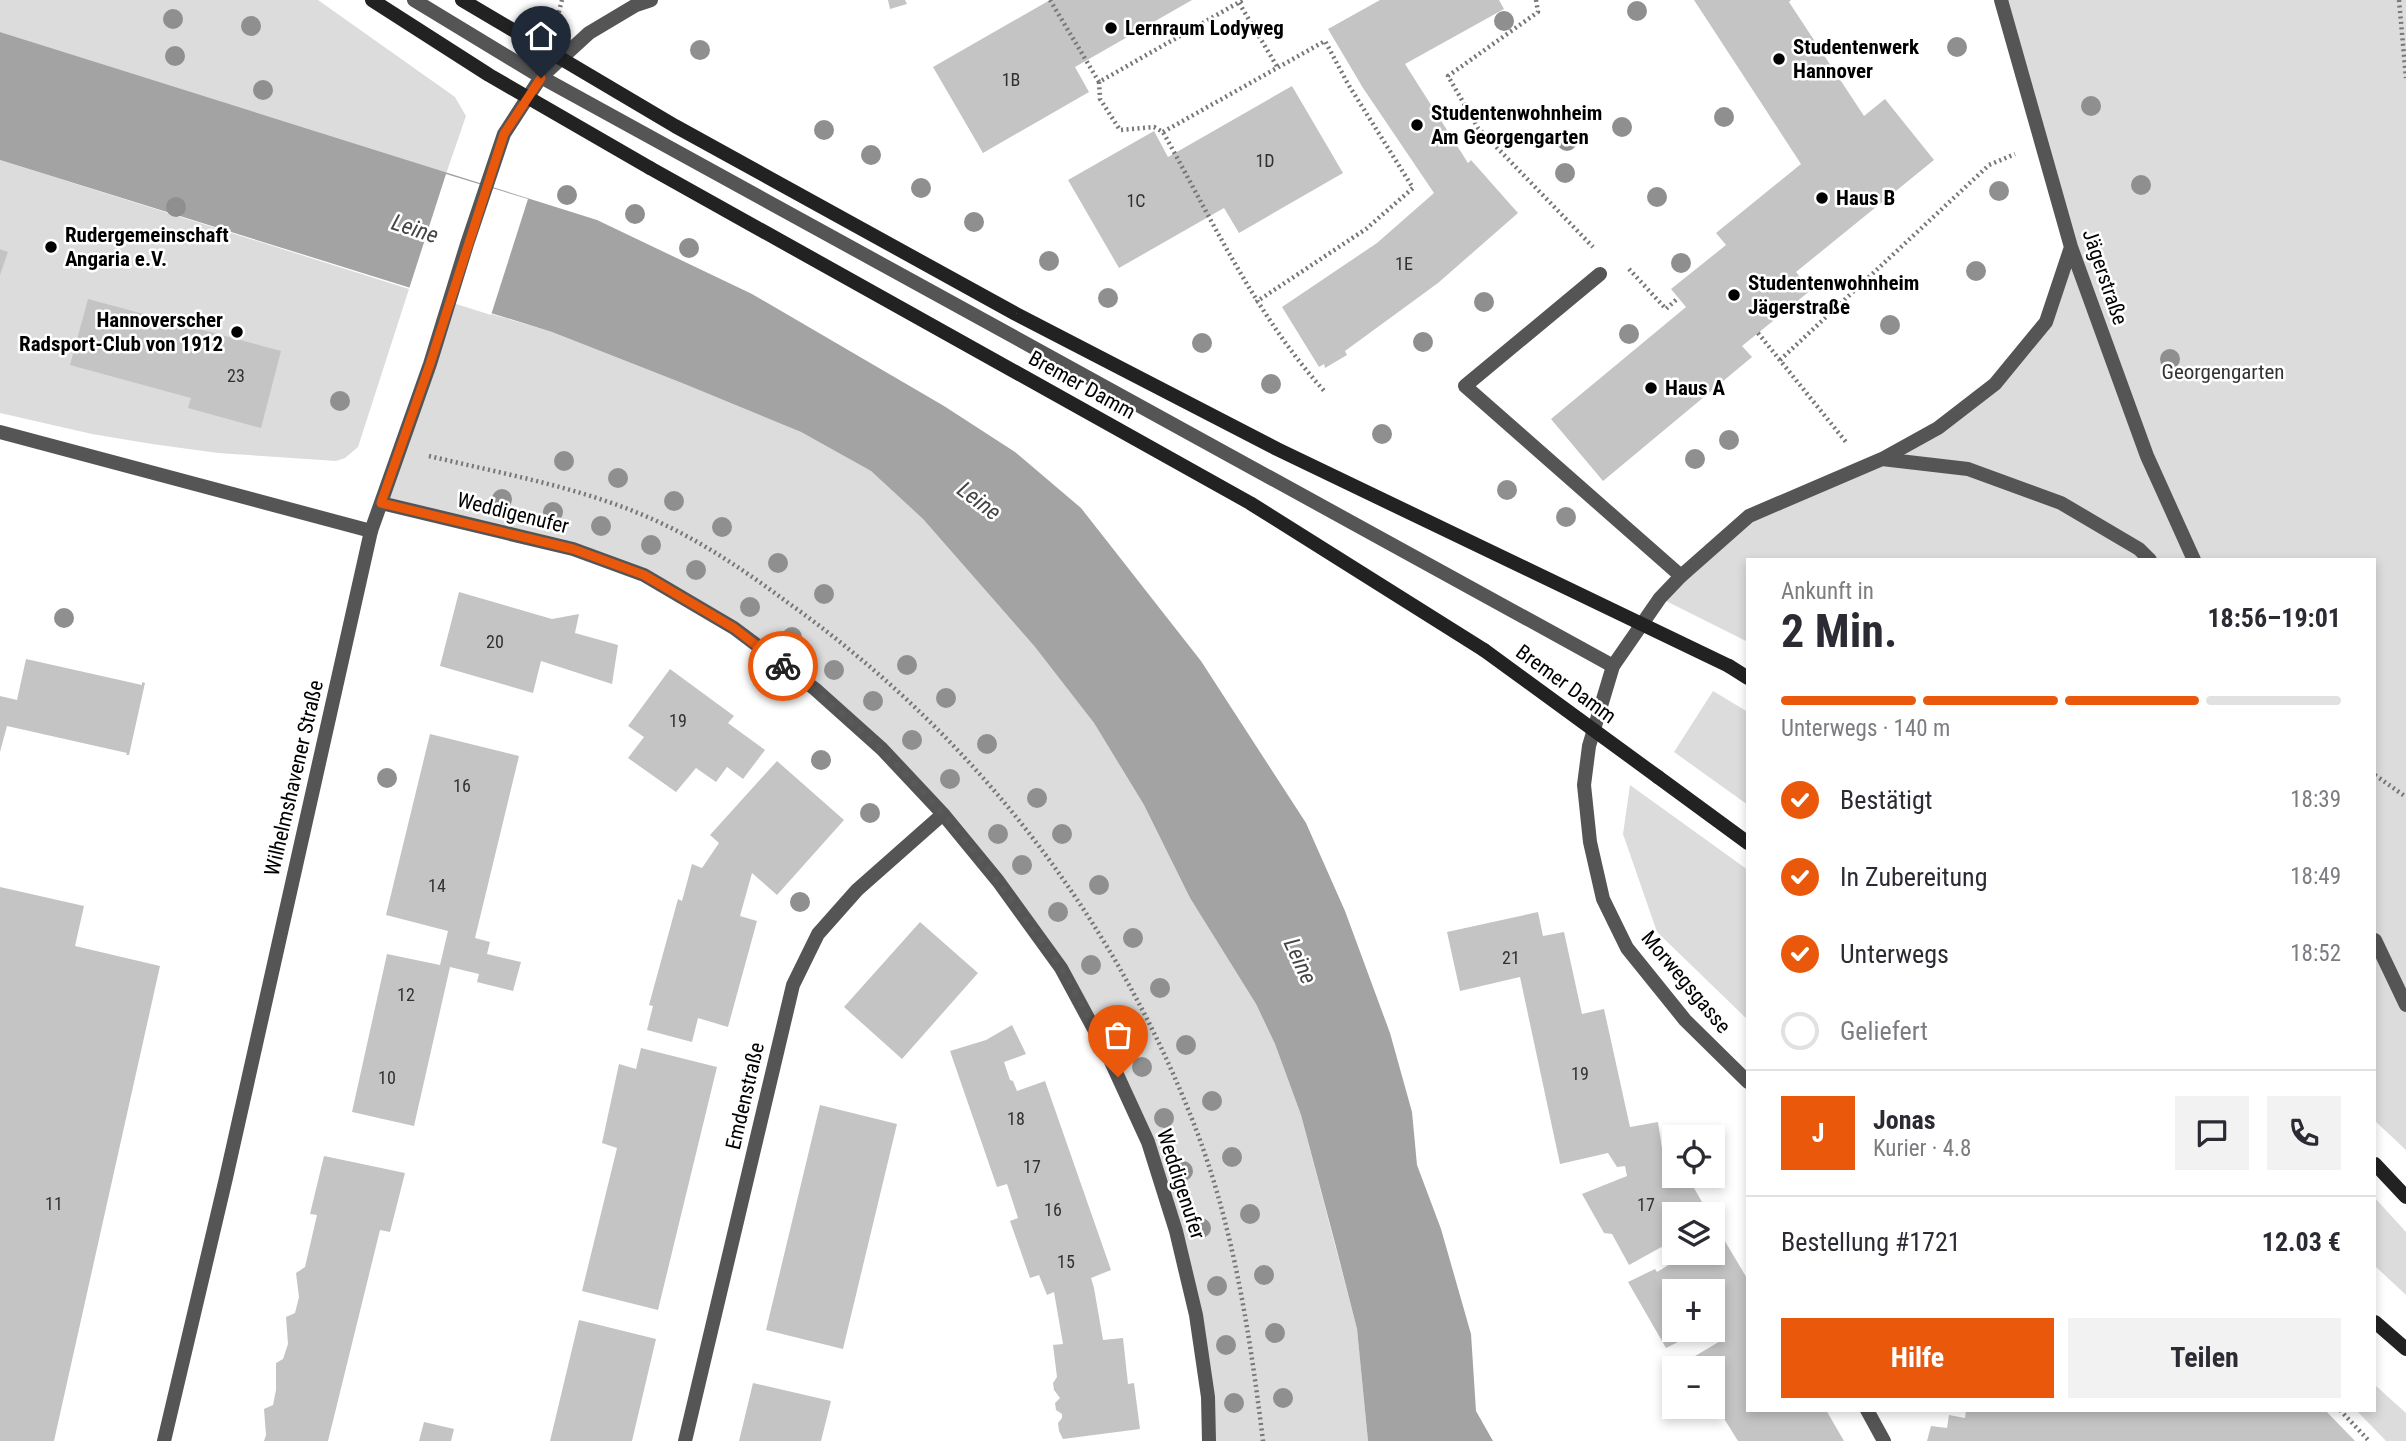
<!DOCTYPE html>
<html lang="de">
<meta charset="utf-8">
<style>
body{margin:0;font-family:"Roboto Condensed",sans-serif;background:#f2f2f3;color:#2b2b33;height:100vh;display:flex;flex-direction:column;font-size:26px;white-space:nowrap}
*{box-sizing:border-box;margin:0}
p{font-size:23px;color:#7c7c81}
.icon{flex:none;width:38px;height:38px;fill:none;stroke:currentColor;stroke-width:2;stroke-linecap:round;stroke-linejoin:round}
.map{position:relative;flex:1;overflow:hidden}
.drawer{position:absolute;left:1746px;top:558px;width:630px;height:854px;display:flex;flex-direction:column;background:#fff;border-radius:0px;box-shadow:0 4px 10px #0003}
.drawer>*{flex:none}
.tools{position:absolute;left:1662px;top:1125px;display:grid;gap:14px}
.tools a{display:grid;place-items:center;width:63px;height:63px;border-radius:0px;background:#fff;box-shadow:0 4px 10px #0003;font-size:35px}
.pin{position:absolute;display:grid;place-items:center;width:60px;height:60px;color:#fff;margin:-72px -30px;border-radius:50% 50% 50% 0;rotate:-45deg;box-shadow:0 0 7px #0007}
.pin .icon{rotate:45deg}
.courier{position:absolute;display:grid;place-items:center;width:70px;height:70px;margin:-35px;border:5px solid #ea580c;border-radius:50%;background:#fff;color:#222;box-shadow:0 2px 9px #0007}
.headline em{font-style:normal;font-weight:700}
.headline div{display:flex;flex-direction:column-reverse}
.headline{display:flex;align-items:center;justify-content:space-between;height:119px;padding:0 35px}
h1{font-size:46px;font-weight:700;line-height:52px}
.bar{display:grid;grid-template-columns:repeat(4,1fr);gap:10px 7px;align-content:center;height:84px;padding:0 35px}
.bar i{height:9px;border-radius:5px;background:#e1e1e2}
.bar .active{background:#ea580c}
.bar p{grid-column:span 4}
.line{display:flex;align-items:center;gap:18px;padding:0 35px;border-top:2px solid #e1e1e2}
.line div{flex:1}
.round{display:grid;place-items:center;flex:none;width:74px;height:74px;border-radius:0px;background:#f2f2f3}
ol{padding:0 35px;list-style:none}
li{display:flex;align-items:center;gap:21px;height:77px}
li p{margin-inline-start:auto}
li .icon{padding:7px;border-radius:50%;background:#ea580c;color:#fff;stroke-width:4}
li:last-child{color:#7c7c81}
li i{width:38px;height:38px;border:4px solid #e1e1e2;border-radius:50%}
.primary-button{display:flex;gap:14px;margin-top:auto;padding:14px 35px}
.primary-button a{flex:1;height:80px;border-radius:0px;background:#ea580c;color:#fff;font-size:28px;font-weight:700;line-height:80px;text-align:center}
.primary-button a+a{background:#f2f2f3;color:#2b2b33}
.map>svg:first-child{display:block}
.green{fill:#dcdcdc}
.water{fill:#a3a3a3}
.pier{fill:#fff}
.building{fill:#c4c4c4}
.lines{fill:none;stroke-linecap:round;stroke-linejoin:round}
.path{stroke:#777;stroke-width:4.5;stroke-dasharray:2 3.5;stroke-linecap:butt}
.service{stroke:#555;stroke-width:14}
.minor{stroke:#555;stroke-width:14}
.secondary{stroke:#222;stroke-width:14}
.secondary-bridge{stroke:#222;stroke-width:14}
.tree{fill:#8f8f8f}
.done{stroke:#595959;stroke-width:7;stroke-dasharray:0 12.6}
.route{stroke:#ea580c;stroke-width:9}
.poi-dot{fill:#000;stroke:#fff;stroke-width:2.5}
.labels{text-anchor:middle;dominant-baseline:central;stroke-width:5;stroke-linejoin:round;paint-order:stroke}
.number-label{font-size:18px;fill:#313131}
.poi-label{font-size:21px;font-weight:bold;fill:#000;stroke:#fff;text-anchor:start}
.street-label{font-size:21px;fill:#000;stroke:#fff}
.park-label{font-size:21px;fill:#333;stroke:#fff}
.water-label{font-size:23px;font-style:italic;fill:#444;stroke:#fff}
</style>
<div class="map">
<svg width="2406" height="1441" viewBox="0 0 2406 1441">
<rect width="100%" height="100%" fill="#fff"/>
<path class="green" d="M0 0H318L455 97 466 116 446 174 0 32Z
M2001 0H2406V1150L2375 1121V560H1748V642L1660 598 1749 516 1882 459 1995 384 2046 322 2071 247Z
M0 160 409 289 358 447 345 458 336 461 218 453 152 444 92 434 0 413Z
M451 302 552 332 682 383 801 432 871 471 923 519 1035 647 1094 723 1144 805 1190 898 1256 1004 1275 1044 1301 1115 1357 1329 1368 1441H1209L1196 1315 1148 1142 1061 968 943 814 815 689 644 575 381 503Z
M1713 691 1748 712V805L1674 752Z
M1630 785 1748 870V1020L1657 932 1623 834Z
M2375 1198 2406 1232V1295L2375 1266Z
M2375 1385 2406 1413V1441H2386L2357 1411 2375 1410Z"/>
<path class="water" d="M0 32 597 220 752 294 944 406 1015 452 1081 508 1201 661 1306 823 1345 911 1390 1033 1412 1112 1417 1165 1441 1229 1471 1334 1476 1411 1493 1441H1368L1357 1329 1335 1243 1301 1115 1275 1044 1256 1004 1190 898 1144 805 1094 723 1035 647 923 519 871 471 801 432 682 383 552 332 0 160Z"/>
<path class="pier" d="M446 174 528 199 491 315 409 289Z"/>
<path class="building" d="M888 0H905L907 4 890 9Z
M1050 0H1192L1075 67 1089 92 983 153 933 67Z
M1380 0H1499L1504 9 1405 64 1468 163 1471 160 1518 213 1438 283 1345 351 1347 355 1325 368 1324 364 1319 367 1282 307 1377 243 1434 193 1363 88 1328 29Z
M1694 0H1791L1789 2 1864 116 1885 99 1934 160 1796 272 1811 290 1742 346 1752 357 1603 481 1551 419 1686 307 1671 289 1726 245 1716 233 1801 164Z
M1292 86 1343 173 1239 233 1224 208 1119 268 1068 180 1154 131 1168 157Z
M0 249 8 252 0 275Z
M88 299 281 351 261 428 188 408 191 398 70 365Z
M459 592 552 619 579 614 575 633 618 645 612 684 541 661 533 693 440 666Z
M26 659 142 685V682L145 683 129 755H126L127 753 7 726 0 752V696L17 700Z
M670 669 734 716 728 723 765 750 743 779 727 767 716 782 696 768 676 792 628 758 644 737 628 726Z
M430 734 519 756 475 938 490 942 487 954 521 962 513 991 477 982 479 974 450 967 414 1126 352 1112 387 954 440 965 448 931 386 915Z
M777 761 844 820 777 895 752 873 740 916 757 921 728 1027 698 1018 692 1042 647 1030 653 1006 649 1005 678 899 682 901 692 864 702 868 719 843 710 835Z
M0 887 84 906 75 946 160 966 54 1441H0Z
M1538 912 1543 936 1564 932 1582 1014 1604 1009 1630 1127 1658 1122 1663 1155 1673 1151 1675 1155V1176H1687L1709 1214H1675V1253H1713V1221L1748 1280V1410H1826L1844 1441H1738L1713 1401V1368H1675L1722 1340 1713 1324V1292H1675V1330H1702L1666 1348 1628 1282 1655 1269 1657 1272 1677 1260 1667 1244 1629 1265 1612 1234 1604 1233 1582 1194 1627 1176 1625 1166 1617 1167 1608 1153 1560 1164 1520 977 1460 991 1447 932Z
M920 922 978 973 902 1059 844 1007Z
M1012 1025 1026 1054 1004 1062 1010 1080 1013 1081 1017 1091 1045 1081 1111 1270 1091 1278 1094 1288 1103 1340 1123 1338 1128 1384 1134 1383 1140 1429 1063 1439 1059 1431 1058 1423 1062 1418V1414L1056 1410 1055 1403 1060 1398 1054 1390 1053 1383 1057 1377 1053 1345 1063 1344 1054 1292 1047 1295 1039 1275 1030 1278 1010 1221 1018 1218 1007 1184 997 1187 950 1051 986 1040Z
M641 1048 717 1067 658 1310 582 1291 617 1148 602 1143 619 1064 636 1069Z
M820 1105 897 1124 843 1349 766 1330Z
M324 1156 405 1173 390 1232 380 1230 328 1441H264L266 1435 264 1409 273 1405 276 1390V1363L283 1359 288 1344 286 1317 295 1313 299 1297 296 1273 305 1267 317 1215 310 1214Z
M579 1320 656 1339 632 1441H550Z
M1675 1369V1396L1664 1375Z
M753 1383 831 1401 821 1441H739Z
M1966 1410H2325L2355 1441H1927L1931 1426 1947 1428 1949 1415 1965 1418Z
M424 1422 454 1429 451 1441H419Z"/>
<g class="lines">
<path class="path" d="M1050 0 1099 82 1243 0
M1536 0 1538 12 1448 76 1478 128 1593 247
M2399 0 2406 78
M1239 3 1278 68
M556 23 562 0
M1099 82 1100 99 1120 130 1154 127 1163 132C1213 222 1257 317 1326 393
M1163 132 1325 41 1348 84 1413 188 1366 229 1256 302
M1629 269 1666 309 1677 299
M1758 333 1846 442
M1780 360 1989 165 2015 154
M429 456C508 475 590 489 663 524 707 545 748 573 787 602 967 730 1105 904 1188 1109 1232 1216 1249 1327 1263 1441
M2375 775 2406 797
M2340 1410 2369 1441"/>
<path class="service" d="M541 77 1613 666
M1600 274 1465 386 1681 576
M0 432 371 531"/>
<path class="minor" d="M414 0 541 77
M2001 0 2071 247 2147 456 2194 560
M1882 459 1968 469 2061 503 2139 549 2150 560
M381 503 573 549 644 575 734 628 815 689 882 749 943 814 998 881 1061 968 1108 1055 1148 1142 1176 1231 1196 1315 1208 1397 1209 1441
M2375 940 2406 1005
M1748 1082 1685 1020 1627 948 1603 899 1590 842 1584 785 1589 746 1613 666 1660 598 1681 576 1749 516 1882 459 1938 428 1995 384 2046 322 2071 247
M1867 1410 1884 1441
M164 1441 226 1178 371 531 430 364 467 244 504 134 541 77 589 33 636 5 651 0
M685 1441 793 985 818 934 857 890 943 814"/>
<path class="secondary" d="M650 168 1250 503 1484 650
M1729 666 1748 678
M1658 777 1748 843
M2375 1164 2406 1197
M2375 1322 2406 1349"/>
<path class="secondary-bridge" d="M372 0 489 75 650 168
M462 0 675 126 1016 314 1277 449 1729 666
M1484 650 1658 777"/>
</g>
<g class="tree">
<circle cx="1637" cy="11" r="10"/>
<circle cx="173" cy="19" r="10"/>
<circle cx="1504" cy="21" r="10"/>
<circle cx="251" cy="26" r="10"/>
<circle cx="1957" cy="47" r="10"/>
<circle cx="700" cy="50" r="10"/>
<circle cx="175" cy="56" r="10"/>
<circle cx="263" cy="90" r="10"/>
<circle cx="2091" cy="106" r="10"/>
<circle cx="1724" cy="117" r="10"/>
<circle cx="1622" cy="127" r="10"/>
<circle cx="824" cy="130" r="10"/>
<circle cx="1567" cy="141" r="10"/>
<circle cx="871" cy="155" r="10"/>
<circle cx="1565" cy="173" r="10"/>
<circle cx="2141" cy="185" r="10"/>
<circle cx="921" cy="188" r="10"/>
<circle cx="1999" cy="191" r="10"/>
<circle cx="567" cy="195" r="10"/>
<circle cx="1657" cy="197" r="10"/>
<circle cx="176" cy="207" r="10"/>
<circle cx="635" cy="214" r="10"/>
<circle cx="974" cy="222" r="10"/>
<circle cx="689" cy="248" r="10"/>
<circle cx="1049" cy="261" r="10"/>
<circle cx="1681" cy="263" r="10"/>
<circle cx="1976" cy="271" r="10"/>
<circle cx="1108" cy="298" r="10"/>
<circle cx="1484" cy="302" r="10"/>
<circle cx="1890" cy="325" r="10"/>
<circle cx="1629" cy="334" r="10"/>
<circle cx="1423" cy="342" r="10"/>
<circle cx="1202" cy="343" r="10"/>
<circle cx="2170" cy="359" r="10"/>
<circle cx="1271" cy="384" r="10"/>
<circle cx="340" cy="401" r="10"/>
<circle cx="1382" cy="434" r="10"/>
<circle cx="1729" cy="440" r="10"/>
<circle cx="1695" cy="459" r="10"/>
<circle cx="564" cy="461" r="10"/>
<circle cx="618" cy="478" r="10"/>
<circle cx="1507" cy="490" r="10"/>
<circle cx="502" cy="499" r="10"/>
<circle cx="674" cy="501" r="10"/>
<circle cx="553" cy="512" r="10"/>
<circle cx="1566" cy="517" r="10"/>
<circle cx="601" cy="526" r="10"/>
<circle cx="722" cy="527" r="10"/>
<circle cx="651" cy="545" r="10"/>
<circle cx="778" cy="563" r="10"/>
<circle cx="696" cy="570" r="10"/>
<circle cx="824" cy="594" r="10"/>
<circle cx="750" cy="607" r="10"/>
<circle cx="64" cy="618" r="10"/>
<circle cx="792" cy="637" r="10"/>
<circle cx="907" cy="665" r="10"/>
<circle cx="834" cy="670" r="10"/>
<circle cx="946" cy="698" r="10"/>
<circle cx="873" cy="701" r="10"/>
<circle cx="912" cy="740" r="10"/>
<circle cx="987" cy="744" r="10"/>
<circle cx="821" cy="760" r="10"/>
<circle cx="387" cy="778" r="10"/>
<circle cx="950" cy="779" r="10"/>
<circle cx="1037" cy="798" r="10"/>
<circle cx="870" cy="813" r="10"/>
<circle cx="998" cy="834" r="10"/>
<circle cx="1062" cy="834" r="10"/>
<circle cx="1022" cy="865" r="10"/>
<circle cx="1099" cy="885" r="10"/>
<circle cx="800" cy="902" r="10"/>
<circle cx="1058" cy="912" r="10"/>
<circle cx="1133" cy="938" r="10"/>
<circle cx="1091" cy="965" r="10"/>
<circle cx="1160" cy="988" r="10"/>
<circle cx="1119" cy="1016" r="10"/>
<circle cx="1186" cy="1045" r="10"/>
<circle cx="1142" cy="1067" r="10"/>
<circle cx="1212" cy="1101" r="10"/>
<circle cx="1164" cy="1118" r="10"/>
<circle cx="1232" cy="1157" r="10"/>
<circle cx="1183" cy="1171" r="10"/>
<circle cx="1250" cy="1214" r="10"/>
<circle cx="1201" cy="1228" r="10"/>
<circle cx="1264" cy="1275" r="10"/>
<circle cx="1217" cy="1286" r="10"/>
<circle cx="1275" cy="1333" r="10"/>
<circle cx="1226" cy="1345" r="10"/>
<circle cx="1283" cy="1398" r="10"/>
<circle cx="1234" cy="1403" r="10"/>
</g>
<g class="lines">
<path class="done" d="M783 666C876 735 956 821 1023 916 1036 933 1049 950 1061 968 1082 1002 1100 1040 1118 1077"/>
<path class="route" d="M541 78 504 134 430 364 381 503 573 549 644 575 734 628 783 666"/>
</g>
<g class="poi-dot">
<circle cx="1111" cy="28" r="7"/>
<circle cx="1779" cy="59" r="7"/>
<circle cx="1417" cy="125" r="7"/>
<circle cx="1822" cy="198" r="7"/>
<circle cx="51" cy="247" r="7"/>
<circle cx="1734" cy="295" r="7"/>
<circle cx="237" cy="332" r="7"/>
<circle cx="1651" cy="388" r="7"/>
</g>
<g class="labels">
<g class="number-label">
<text x="1011" y="79">1B</text>
<text x="1265" y="160">1D</text>
<text x="1136" y="200">1C</text>
<text x="1404" y="263">1E</text>
<text x="236" y="375">23</text>
<text x="495" y="641">20</text>
<text x="678" y="720">19</text>
<text x="462" y="785">16</text>
<text x="437" y="885">14</text>
<text x="1511" y="957">21</text>
<text x="406" y="994">12</text>
<text x="1580" y="1073">19</text>
<text x="387" y="1077">10</text>
<text x="1016" y="1118">18</text>
<text x="1032" y="1166">17</text>
<text x="54" y="1203">11</text>
<text x="1646" y="1204">17</text>
<text x="1053" y="1209">16</text>
<text x="1066" y="1261">15</text>
</g>
<g class="poi-label">
<text x="1125" y="28">Lernraum Lodyweg</text>
<text x="1793" y="47">Studentenwerk<tspan x="1793" dy="24">Hannover</tspan></text>
<text x="1431" y="113">Studentenwohnheim<tspan x="1431" dy="24">Am Georgengarten</tspan></text>
<text x="1836" y="198">Haus B</text>
<text x="65" y="235">Rudergemeinschaft<tspan x="65" dy="24">Angaria e.V.</tspan></text>
<text x="1748" y="283">Studentenwohnheim<tspan x="1748" dy="24">Jägerstraße</tspan></text>
<text x="223" y="320" text-anchor="end">Hannoverscher<tspan x="223" dy="24">Radsport-Club von 1912</tspan></text>
<text x="1665" y="388">Haus A</text>
</g>
<g class="street-label">
<text transform="translate(2105 277) rotate(71)">Jägerstraße</text>
<text transform="translate(1082 385) rotate(29)">Bremer Damm</text>
<text transform="translate(513 513) rotate(14)">Weddigenufer</text>
<text transform="translate(1566 684) rotate(36)">Bremer Damm</text>
<text transform="translate(294 778) rotate(-77)">Wilhelmshavener Straße</text>
<text transform="translate(1686 982) rotate(50)">Morwegsgasse</text>
<text transform="translate(745 1096) rotate(-77)">Emdenstraße</text>
<text transform="translate(1181 1184) rotate(72)">Weddigenufer</text>
</g>
<g class="park-label">
<text x="2223" y="372">Georgengarten</text>
</g>
<g class="water-label">
<text transform="translate(415 229) rotate(18)">Leine</text>
<text transform="translate(979 501) rotate(37)">Leine</text>
<text transform="translate(1300 961) rotate(65)">Leine</text>
</g>
</g>
</svg>
<div class="tools">
<a><svg class="icon" aria-label="locate" viewBox="0 0 24 24"><circle cx="12" cy="12" r="6"/><path d="M12 2v4M12 18v4M2 12h4M18 12h4"/></svg></a>
<a><svg class="icon" aria-label="layers" viewBox="0 0 24 24"><path d="M12 4l9 5-9 5-9-5zM3 14l9 5 9-5"/></svg></a>
<a>+</a>
<a>−</a>
</div>
<div class="pin" style="left:1118px;top:1077px;background:#ea580c"><svg class="icon" aria-label="bag" viewBox="0 0 24 24"><path d="M5 8h14l-1 12H6zM9 8a3 3 0 0 1 6 0"/></svg></div>
<div class="pin" style="left:541px;top:78px;background:#1f2937"><svg class="icon" aria-label="home" viewBox="0 0 24 24"><path d="M3 11l9-7 9 7M6 9v11h12V9"/></svg></div>
<div class="courier" style="left:783px;top:666px"><svg class="icon" aria-label="bike" viewBox="0 0 24 24"><circle cx="6" cy="16" r="4"/><circle cx="18" cy="16" r="4"/><path d="M6 16l4-8h5l3 8M10 8l3 8H6M13 5h3"/></svg></div>
<section class="drawer">
<div class="headline"><div><h1>2 Min.</h1><p>Ankunft in</p></div><em>18:56–19:01</em></div>
<div class="bar"><i class="active"></i><i class="active"></i><i class="active"></i><i></i><p>Unterwegs · 140 m</p></div>
<ol>
<li><svg class="icon" aria-label="check" viewBox="0 0 24 24"><path d="M5 12l5 5 9-10"/></svg>Bestätigt<p>18:39</p></li>
<li><svg class="icon" aria-label="check" viewBox="0 0 24 24"><path d="M5 12l5 5 9-10"/></svg>In Zubereitung<p>18:49</p></li>
<li><svg class="icon" aria-label="check" viewBox="0 0 24 24"><path d="M5 12l5 5 9-10"/></svg>Unterwegs<p>18:52</p></li>
<li><i></i>Geliefert</li>
</ol>
<div class="line" style="height:126px"><b class="round" style="background:#ea580c;color:#fff">J</b><div><b>Jonas</b><p>Kurier · 4.8</p></div><a class="round"><svg class="icon" aria-label="chat" viewBox="0 0 24 24"><path d="M4 5h16v11H9l-5 4z"/></svg></a><a class="round"><svg class="icon" aria-label="phone" viewBox="0 0 24 24"><path d="M5 4h4l2 5-3 2q2 4 5 5l2-3 5 2v4C11 20 4 13 5 4z"/></svg></a></div>
<div class="line" style="height:91px"><div>Bestellung #1721</div><b>12.03 €</b></div>
<div class="primary-button"><a>Hilfe</a><a>Teilen</a></div>
</section>
</div>
